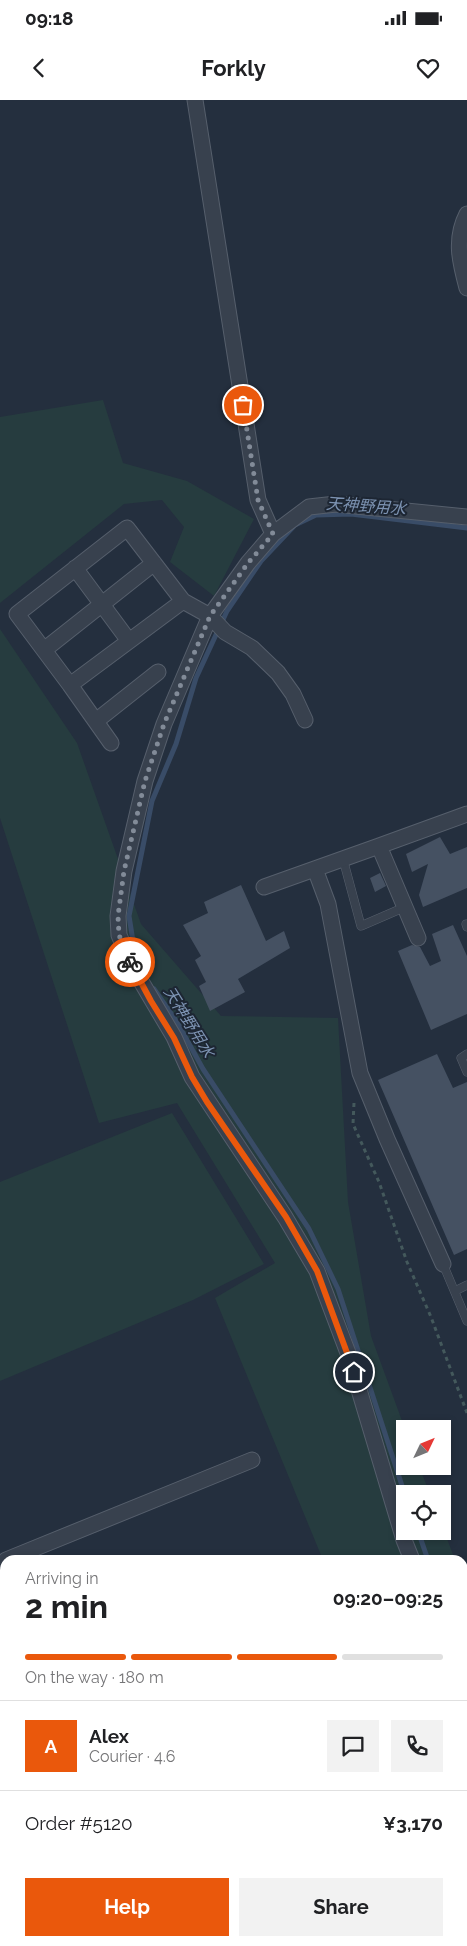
<!DOCTYPE html>
<meta charset="utf-8">
<style>
body{margin:0;font-family:Raleway,"Noto Sans JP",sans-serif;background:#f2f2f2;color:#202124;height:100vh;display:flex;flex-direction:column;font-size:19px;white-space:nowrap}
*{box-sizing:border-box;margin:0}
p{font-size:16px;color:#757577}
.icon{flex:none;width:28px;height:28px;fill:none;stroke:currentColor;stroke-width:2;stroke-linecap:round;stroke-linejoin:round}
.map{position:relative;flex:1;overflow:hidden}
.sheet{position:absolute;left:0px;top:1455px;width:468px;height:391px;display:flex;flex-direction:column;background:#fff;border-radius:15px 15px 0 0;box-shadow:0 2px 8px #0003}
.sheet>*{flex:none}
.needle{width:32px;rotate:47deg}
.controls{position:absolute;left:396px;top:1320px;display:grid;gap:10px}
.controls a{display:grid;place-items:center;width:55px;height:55px;border-radius:0px;background:#fff;box-shadow:0 2px 8px #0003;font-size:25px}
.pin{position:absolute;display:grid;place-items:center;width:42px;height:42px;color:#fff;margin:-21px;border:2px solid #fff;border-radius:50%;box-shadow:0 1px 5px #0007}
.courier{position:absolute;display:grid;place-items:center;width:50px;height:50px;margin:-25px;border:4px solid #ea580c;border-radius:50%;background:#fff;color:#222;box-shadow:0 1px 6px #0007}
.overview em{font-style:normal;font-weight:700}
.overview div{display:flex;flex-direction:column-reverse}
.overview{display:flex;align-items:center;justify-content:space-between;height:85px;padding:0 25px}
h1{font-size:32px;font-weight:700;line-height:38px}
.bar{display:grid;grid-template-columns:repeat(4,1fr);gap:8px 5px;align-content:center;height:60px;padding:0 25px}
.bar i{height:6px;border-radius:4px;background:#e0e0e0}
.bar .active{background:#ea580c}
.bar p{grid-column:span 4}
.line{display:flex;align-items:center;gap:12px;padding:0 25px;border-top:1px solid #e0e0e0}
.line div{flex:1}
.round{display:grid;place-items:center;flex:none;width:52px;height:52px;border-radius:0px;background:#f2f2f2}
.button{display:flex;gap:10px;margin-top:auto;padding:10px 25px}
.button a{flex:1;height:58px;border-radius:0px;background:#ea580c;color:#fff;font-size:20px;font-weight:700;line-height:58px;text-align:center}
.button a+a{background:#f2f2f2;color:#202124}
.status{display:flex;justify-content:space-between;align-items:center;height:35px;padding:0 25px;background:#fff;direction:ltr}
.status svg{height:14px;fill:currentColor}
header{display:flex;justify-content:space-between;align-items:center;height:65px;padding:0 25px;background:#fff;font-size:22px;font-weight:700}
.map>svg:first-child{display:block}
.green{fill:#263c3f}
.lines{fill:none;stroke-linecap:round;stroke-linejoin:round}
.stream{stroke:#394c67;stroke-width:5}
.building{fill:#455162}
.primary-tunnel{stroke:#3a4453;stroke-width:24;stroke-dasharray:24 12;stroke-linecap:butt}
.service-casing{stroke:#565f6c;stroke-width:9}
.minor-casing{stroke:#565f6c;stroke-width:17}
.primary-casing{stroke:#414a57;stroke-width:26}
.path{stroke:#44595c;stroke-width:3;stroke-dasharray:4 4;stroke-linecap:butt}
.service{stroke:#38414e;stroke-width:8}
.minor{stroke:#38414e;stroke-width:15}
.primary{stroke:#56606e;stroke-width:24}
.done{stroke:#828b98;stroke-width:5;stroke-dasharray:0 9}
.route{stroke:#ea580c;stroke-width:6}
.labels{text-anchor:middle;dominant-baseline:central;stroke-width:4;stroke-linejoin:round;paint-order:stroke}
.water-label{font-size:16px;font-style:italic;fill:#7c92b1;stroke:#1d2633}
</style>
<div class="status"><b>09:18</b><svg viewBox="0 0 49 12"><path d="M0 12V9h3v3zM5 12V6h3v6zM10 12V3h3v9zM15 12V0h3v12zM26 1h20v11H26zM47 4h2v5h-2z"/></svg></div>
<header><svg class="icon" aria-label="back" viewBox="0 0 24 24"><path d="M15 5l-7 7 7 7"/></svg>Forkly<svg class="icon" aria-label="heart" viewBox="0 0 24 24"><path d="M12 20l-8-8c-3-5 5-10 8-4 3-6 11-1 8 4z"/></svg></header>
<div class="map">
<svg width="467" height="1846" viewBox="0 0 467 1846">
<rect width="100%" height="100%" fill="#242f3e"/>
<path class="green" d="M103 300 123 363 187 381 254 419 214 496 170 462 184 427 162 400 124 404 0 503V317Z
M0 529 77 643 141 824 221 916 338 918 348 1102 371 1236 405 1329V1366H419L430 1394H405V1431H442L443 1428 455 1460H323L215 1198 275 1163 177 1003 99 1023 0 718Z
M172 1013 264 1164 193 1200 0 1281V1082Z
M463 1481 467 1492V1846H417L416 1841H462Z
M5 1610V1737H0L2 1611Z"/>
<g class="lines">
<path class="stream" d="M142 869 135 854 129 816 152 701 176 644 196 578 227 511 261 461 295 425 316 415 351 414 467 428
M154 889 177 922 203 969 309 1129 338 1189 405 1395
M418 1431 428 1460
M462 1552 467 1563"/>
</g>
<path class="building" d="M440 737 450 754 467 747V788L423 807 419 795 428 764 412 772 406 754Z
M380 773 386 786 375 792 370 778Z
M241 785 266 841 284 831 290 848 238 879 245 892 210 911 199 886 206 882 195 860 201 856 183 825 208 813 204 802Z
M453 825 467 856V914L431 930 398 851 412 845 420 847 430 866 441 861 432 834Z
M437 954 453 988 467 982V1149L454 1155 378 980Z"/>
<g class="lines">
<path class="primary-tunnel" d="M462 1695 467 1692"/>
<g class="service-casing">
<path id="service" d="M343 759 361 826 405 807
M466 824 467 827
M467 954 461 958 467 972
M443 1164 467 1221
M455 1191 467 1185"/>
</g>
<g class="minor-casing">
<path id="minor" d="M195 0 258 400 273 434 309 407 336 404 467 417
M467 114C454 139 460 162 467 188
M273 434 248 463 210 516 225 532 252 548 278 573 293 594 305 620
M75 468 129 541
M183 501 70 585 17 514 127 428 183 501 210 516 164 624 145 681 124 771 118 816 119 835 132 866 174 937 192 977 285 1117 317 1171 348 1253 404 1440 412 1460
M44 550 154 463
M70 585 111 643
M96 621 158 572
M315 769 328 804 360 973 387 1039 443 1164
M264 787 379 746
M418 838 379 746 467 714
M6 1460 252 1360
M0 1538 5 1551
M462 1583 467 1595
M123 1841 125 1846"/>
</g>
<g class="primary-casing">
<path id="primary" d="M56 1846 83 1841"/>
</g>
<path class="path" d="M354 1003 353 1024 379 1082 407 1162 431 1217 467 1313"/>
<use href="#service" class="service"/>
<use href="#minor" class="minor"/>
<use href="#primary" class="primary"/>
</g>
<g class="lines">
<path class="done" d="M130 862 119 835 118 816 124 771 145 681 164 624 210 516 248 463 273 434 258 400 243 305"/>
<path class="route" d="M130 862 151 901 174 938 192 977 207 1002 286 1117 317 1171 354 1272"/>
</g>
<g class="labels">
<g class="water-label">
<text transform="translate(366 406) rotate(4)">天神野用水</text>
<text transform="translate(189 922) rotate(58)">天神野用水</text>
</g>
</g>
</svg>
<div class="controls">
<a><svg class="needle" viewBox="-14 -14 28 28"><path d="M0-13l5 13h-10z" fill="#e53935"/><path d="M0 13l5-13h-10z" fill="#757577"/></svg></a>
<a><svg class="icon" aria-label="locate" viewBox="0 0 24 24"><circle cx="12" cy="12" r="6"/><path d="M12 2v4M12 18v4M2 12h4M18 12h4"/></svg></a>
</div>
<div class="pin" style="left:243px;top:305px;background:#ea580c"><svg class="icon" aria-label="bag" viewBox="0 0 24 24"><path d="M5 8h14l-1 12H6zM9 8a3 3 0 0 1 6 0"/></svg></div>
<div class="pin" style="left:354px;top:1272px;background:#1f2937"><svg class="icon" aria-label="home" viewBox="0 0 24 24"><path d="M3 11l9-7 9 7M6 9v11h12V9"/></svg></div>
<div class="courier" style="left:130px;top:862px"><svg class="icon" aria-label="bike" viewBox="0 0 24 24"><circle cx="6" cy="16" r="4"/><circle cx="18" cy="16" r="4"/><path d="M6 16l4-8h5l3 8M10 8l3 8H6M13 5h3"/></svg></div>
<section class="sheet">
<div class="overview"><div><h1>2 min</h1><p>Arriving in</p></div><em>09:20–09:25</em></div>
<div class="bar"><i class="active"></i><i class="active"></i><i class="active"></i><i></i><p>On the way · 180 m</p></div>
<div class="line" style="height:90px"><b class="round" style="background:#ea580c;color:#fff">A</b><div><b>Alex</b><p>Courier · 4.6</p></div><a class="round"><svg class="icon" aria-label="chat" viewBox="0 0 24 24"><path d="M4 5h16v11H9l-5 4z"/></svg></a><a class="round"><svg class="icon" aria-label="phone" viewBox="0 0 24 24"><path d="M5 4h4l2 5-3 2q2 4 5 5l2-3 5 2v4C11 20 4 13 5 4z"/></svg></a></div>
<div class="line" style="height:65px"><div>Order #5120</div><b>¥3,170</b></div>
<div class="button"><a>Help</a><a>Share</a></div>
</section>
</div>
